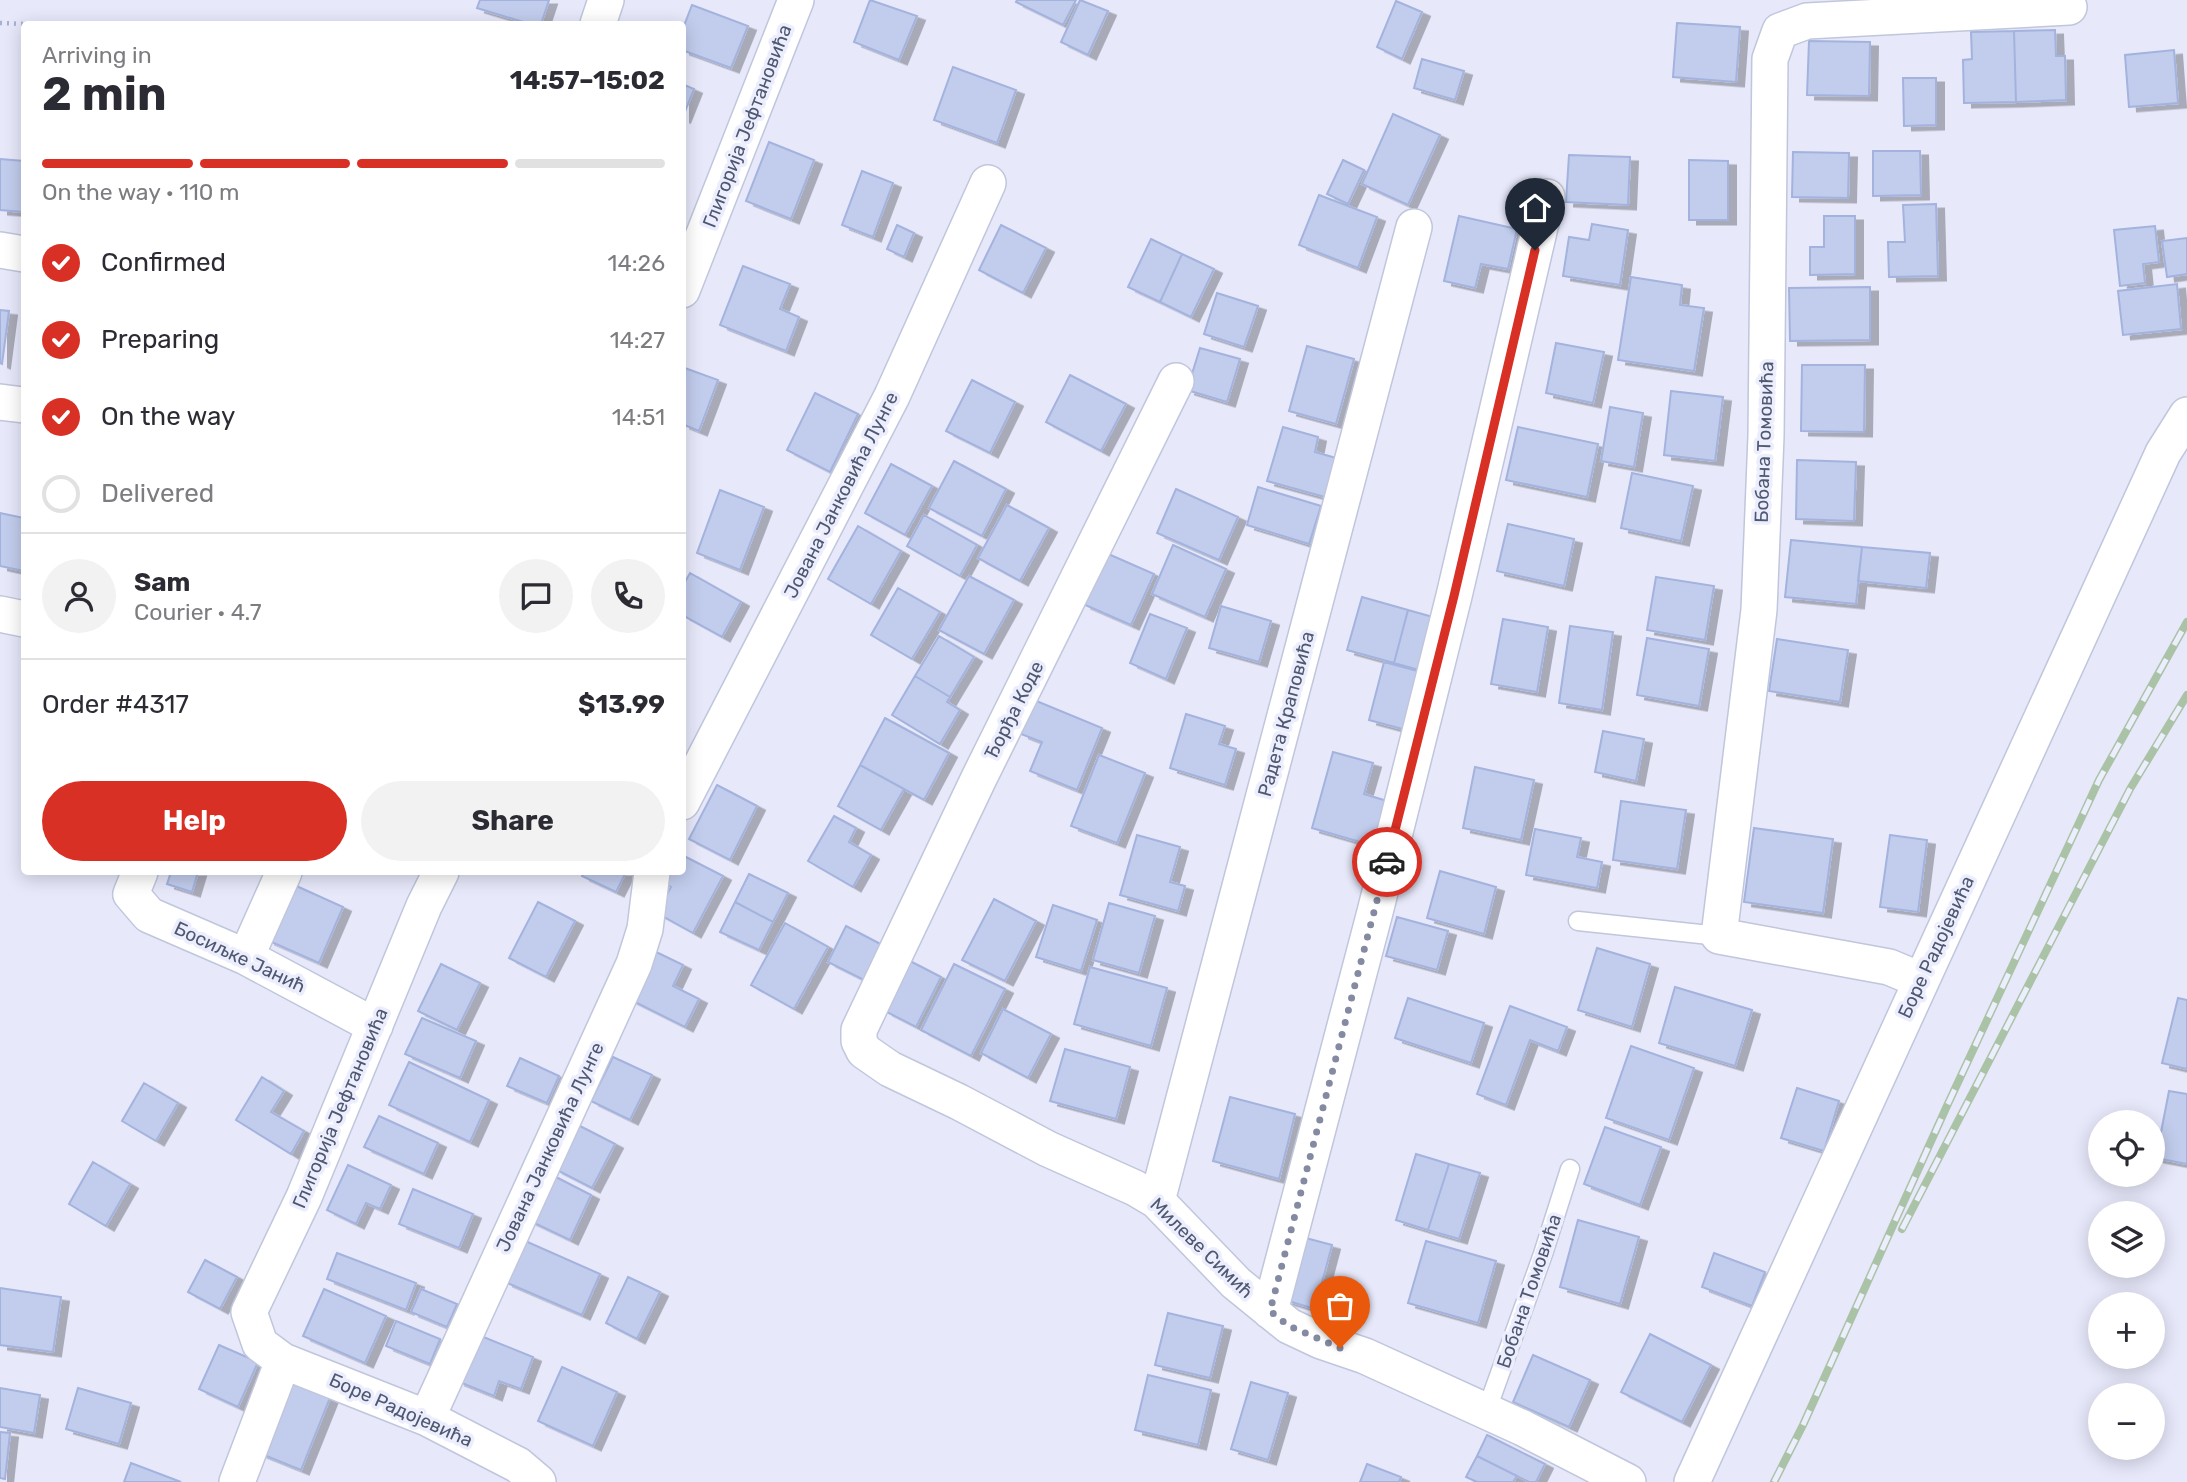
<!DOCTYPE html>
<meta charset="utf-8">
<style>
body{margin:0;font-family:Rubik,sans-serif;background:#f2f2f3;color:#2b2b33;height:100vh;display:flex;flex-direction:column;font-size:26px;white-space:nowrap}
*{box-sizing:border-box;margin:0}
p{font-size:23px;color:#7c7c81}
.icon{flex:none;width:38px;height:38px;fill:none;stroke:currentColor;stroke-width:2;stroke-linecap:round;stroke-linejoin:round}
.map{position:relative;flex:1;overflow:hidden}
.drawer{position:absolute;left:21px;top:21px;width:665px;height:854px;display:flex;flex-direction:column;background:#fff;border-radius:7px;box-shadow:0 4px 18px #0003}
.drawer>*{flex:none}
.controls{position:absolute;left:2088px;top:1110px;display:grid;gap:14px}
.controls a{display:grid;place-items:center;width:77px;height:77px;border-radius:50%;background:#fff;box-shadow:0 4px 18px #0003;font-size:35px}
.pin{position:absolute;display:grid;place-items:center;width:60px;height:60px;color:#fff;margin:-72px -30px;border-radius:50% 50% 50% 0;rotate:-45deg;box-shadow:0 0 7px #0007}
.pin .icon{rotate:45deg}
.courier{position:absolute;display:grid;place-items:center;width:70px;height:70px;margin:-35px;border:5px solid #d93025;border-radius:50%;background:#fff;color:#222;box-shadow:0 2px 9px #0007}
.headline em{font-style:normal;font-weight:700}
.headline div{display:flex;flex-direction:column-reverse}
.headline{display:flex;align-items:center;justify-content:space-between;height:119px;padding:0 21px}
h1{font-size:46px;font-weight:700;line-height:52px}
.bar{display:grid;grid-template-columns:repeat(4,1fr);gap:10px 7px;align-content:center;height:84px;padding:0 21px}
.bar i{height:9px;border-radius:5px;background:#e1e1e2}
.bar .active{background:#d93025}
.bar p{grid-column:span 4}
.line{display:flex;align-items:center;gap:18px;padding:0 21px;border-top:2px solid #e1e1e2}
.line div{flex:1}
.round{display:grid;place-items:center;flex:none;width:74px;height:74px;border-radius:37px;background:#f2f2f3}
ol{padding:0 21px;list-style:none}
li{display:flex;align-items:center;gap:21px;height:77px}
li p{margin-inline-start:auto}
li .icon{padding:7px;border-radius:50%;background:#d93025;color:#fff;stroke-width:4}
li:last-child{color:#7c7c81}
li i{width:38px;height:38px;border:4px solid #e1e1e2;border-radius:50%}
.cta{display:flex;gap:14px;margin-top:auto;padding:14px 21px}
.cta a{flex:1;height:80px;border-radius:42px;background:#d93025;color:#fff;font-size:28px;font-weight:700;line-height:80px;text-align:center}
.cta a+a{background:#f2f2f3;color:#2b2b33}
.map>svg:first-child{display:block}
.building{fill:#c2cded;stroke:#a3b3de;stroke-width:2;filter:url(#shadow)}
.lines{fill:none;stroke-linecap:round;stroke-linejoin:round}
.service-casing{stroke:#c0c6dc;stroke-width:21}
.minor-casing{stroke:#c0c6dc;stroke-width:38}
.path{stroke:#a5b1d2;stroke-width:4.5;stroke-dasharray:2 5;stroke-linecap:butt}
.service{stroke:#fff;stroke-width:18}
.minor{stroke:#fff;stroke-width:35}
.rail-casing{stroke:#aac3a7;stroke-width:8}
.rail{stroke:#edeefd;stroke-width:5;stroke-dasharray:16;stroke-linecap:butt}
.done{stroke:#848aa2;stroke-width:7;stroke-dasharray:0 12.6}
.route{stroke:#d93025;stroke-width:9}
.labels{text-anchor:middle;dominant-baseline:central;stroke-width:7;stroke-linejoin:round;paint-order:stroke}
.street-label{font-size:19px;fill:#4e5872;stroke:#edeefd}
</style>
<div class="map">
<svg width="2187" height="1482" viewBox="0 0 2187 1482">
<defs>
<filter id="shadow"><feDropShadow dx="8" dy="4.5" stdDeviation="0" flood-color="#0004"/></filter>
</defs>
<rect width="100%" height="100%" fill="#e7e8fa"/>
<path class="building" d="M480 0H549L541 24H530L477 8Z
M870 0 917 16 899 60 854 42Z
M1017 0H1076L1063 25 1016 2Z
M1080 0 1108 11 1088 55 1061 42Z
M1396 1 1422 12 1402 59 1377 47Z
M692 5 748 26 731 68 682 50V31Z
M1677 23 1740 27 1736 82 1673 77Z
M2055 30 2056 56H2065L2066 100 2016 102 2014 31Z
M2014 31 2016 102 1964 103 1963 60 1972 59 1971 32Z
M1809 41 1870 42 1869 96 1807 95Z
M2174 50 2178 103 2129 107 2125 55Z
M1422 59 1464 71 1455 100 1414 88Z
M953 67 1016 90 997 143 934 120Z
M1903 78H1936V125L1904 126Z
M682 84 694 89 682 119Z
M1393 114 1440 135 1408 205 1362 184Z
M769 142 814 160 791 219 746 201Z
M1873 151H1920L1921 195 1873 196Z
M1793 152 1849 153 1848 198 1792 197Z
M1569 155 1630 157 1628 205 1566 202Z
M0 159 24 161V212L0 210Z
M1343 160 1364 170 1348 204 1327 194Z
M1689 160 1728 161V220H1689Z
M862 171 893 183 873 237 842 225Z
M1319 195 1377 217 1358 268 1299 245Z
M1936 204 1938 276 1889 277 1888 242H1905L1903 205Z
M1459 216 1517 229 1508 269 1481 264 1475 288 1444 281Z
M1824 216H1855V274L1810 275V247H1824Z
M1592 224 1628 230 1620 285 1563 276 1569 237 1589 240Z
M897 225 914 233 904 257 887 249Z
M1001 225 1046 248 1023 293 979 270Z
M2155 226 2159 262 2143 264 2145 283 2120 286 2114 230Z
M2187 238V274L2167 277 2162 241Z
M1151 239 1182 254 1160 302 1128 287Z
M1182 254 1214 269 1191 317 1160 302Z
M743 266 790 284 780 309 799 317 786 351 720 325Z
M1631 277 1682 285 1680 305 1704 308 1694 371 1618 360Z
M2177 284 2181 329 2123 335 2118 291Z
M1870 287V340L1790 341 1789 288Z
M1217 293 1258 306 1244 347 1204 334Z
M0 310 9 311 2 364 0 363Z
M1556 343 1604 352 1593 403 1546 393Z
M1307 346 1354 359 1336 424 1289 411Z
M1200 348 1240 359 1227 402 1187 390Z
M1802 365H1865L1864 432 1801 431Z
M682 367 718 380 699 431 682 424Z
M1070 375 1126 404 1101 451 1046 422Z
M972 380 1015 402 990 453 946 431Z
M1671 391 1723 397 1715 461 1664 455Z
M815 393 858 414 830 472 787 450Z
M1610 407 1643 413 1634 467 1601 461Z
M1283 427 1318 437 1315 452 1336 458 1325 497 1267 481Z
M1518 427 1598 444 1587 497 1506 480Z
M1797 460 1856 462 1854 521 1796 519Z
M954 461 1006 489 982 536 929 508Z
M891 464 932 486 905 535 865 513Z
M1632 473 1693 486 1681 541 1621 528Z
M1258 487 1321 506 1309 544 1247 525Z
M1176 489 1238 517 1219 560 1157 533Z
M720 490 764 507 740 570 697 553Z
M1007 505 1049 528 1020 581 978 558Z
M0 513 24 518V571L0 566Z
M924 515 977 545 960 576 907 546Z
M1508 524 1574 539 1564 586 1497 571Z
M858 526 901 551 871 604 828 579Z
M1791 540 1862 547 1856 604 1785 597Z
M1173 545 1226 569 1205 617 1152 594Z
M1862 547 1930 553 1926 588 1858 581Z
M1106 553 1154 574 1131 625 1083 604Z
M690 573 741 602 722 637 682 615V587Z
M969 576 1014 600 984 654 939 630Z
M1656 577 1714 586 1705 640 1647 630Z
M898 588 940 612 912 659 871 635Z
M1362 597 1408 610 1394 663 1347 650Z
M1221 606 1271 621 1259 662 1209 648Z
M1408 610 1440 619 1426 672 1394 663Z
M1150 614 1187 628 1166 679 1130 663Z
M1503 619 1548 627 1537 692 1491 684Z
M1570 626 1613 632 1602 710 1559 703Z
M939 636 974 657 950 697 915 676Z
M1647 638 1709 649 1699 706 1637 695Z
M1777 639 1848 650 1840 702 1769 691Z
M1384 662 1425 673 1410 731 1369 720Z
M915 676 950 697 947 702 960 710 940 744 892 715Z
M1034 700 1102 728 1077 790 1030 771 1042 742 1021 734Z
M1186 714 1225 726 1219 744 1236 749 1225 785 1170 768Z
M885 718 949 753 924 800 860 765Z
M1603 731 1644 739 1636 781 1595 772Z
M1333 752 1373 763 1364 794 1387 801 1374 846 1312 828Z
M1099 755 1145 773 1117 843 1071 826Z
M860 765 904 789 881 830 838 806Z
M1475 767 1534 780 1521 840 1463 828Z
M717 785 757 806 730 860 689 839Z
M1621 801 1686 810 1677 869 1613 860Z
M834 816 856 828 849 842 871 855 853 887 808 861Z
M1754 828 1833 839 1823 913 1744 902Z
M1535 829 1581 838 1577 857 1602 862 1597 888 1526 875Z
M1137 835 1180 847 1170 882 1185 886 1178 911 1120 895Z
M1890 835 1927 840 1918 912 1880 907Z
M682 855 723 876 693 933 657 913 671 887 663 883 668 872H682Z
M1440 871 1496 887 1484 934 1427 918Z
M171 872H198L192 892 167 884Z
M584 872H626L616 892 582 876Z
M749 874 788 893 773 922 735 902Z
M292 884 343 907 319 963 267 940Z
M994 899 1036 921 1005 981 962 960Z
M538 902 575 921 546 977 509 958Z
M735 902 773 922 759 950 720 932Z
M1109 903 1155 916 1139 973 1093 960Z
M1053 905 1097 920 1081 971 1036 957Z
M1397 917 1448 931 1437 970 1386 956Z
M785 923 828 947 794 1009 751 985Z
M846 926 886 947 868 982 828 962Z
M1597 948 1650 964 1632 1027 1578 1010Z
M652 950 683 965 673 986 699 999 685 1027 629 999Z
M910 961 941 977 916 1027 885 1011Z
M441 964 480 983 457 1030 418 1011Z
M954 964 1005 989 971 1056 921 1030Z
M1090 967 1167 988 1151 1046 1074 1024Z
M1675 987 1752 1010 1735 1066 1659 1043Z
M1408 998 1484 1023 1471 1063 1395 1038Z
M2178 998 2187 1000V1069L2162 1063Z
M1510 1006 1567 1027 1558 1051 1530 1040 1506 1105 1477 1094Z
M1003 1009 1051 1034 1028 1078 981 1053Z
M422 1018 476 1041 460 1078 405 1054Z
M1631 1046 1694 1068 1669 1140 1606 1118Z
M1065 1049 1130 1067 1116 1119 1050 1101Z
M613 1057 652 1075 630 1120 591 1101Z
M520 1058 559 1076 547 1103 507 1086Z
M409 1062 489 1100 470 1142 389 1105Z
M262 1077 284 1091 271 1112 304 1131 291 1154 236 1120Z
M144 1083 178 1103 156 1141 122 1121Z
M1797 1088 1839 1101 1824 1151 1781 1138Z
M2169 1091 2187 1094V1164L2156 1158Z
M1230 1097 1295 1114 1279 1179 1213 1161Z
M379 1116 438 1143 424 1174 364 1147Z
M578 1125 615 1144 592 1188 555 1169Z
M1605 1127 1661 1147 1640 1205 1584 1184Z
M1416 1154 1449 1164 1428 1230 1396 1220Z
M93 1162 130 1184 106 1226 69 1204Z
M1449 1164 1480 1173 1459 1239 1428 1230Z
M348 1165 391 1185 380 1209 366 1203 356 1224 327 1210Z
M550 1174 591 1195 570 1240 528 1220Z
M413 1189 473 1214 459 1248 399 1224Z
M1578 1220 1639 1237 1620 1304 1560 1287Z
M1302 1237 1332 1245 1315 1309 1285 1300Z
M523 1240 600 1274 582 1315 505 1282Z
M1426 1241 1496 1261 1478 1323 1408 1303Z
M337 1253 416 1283 406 1310 327 1279Z
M1714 1253 1765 1272 1752 1306 1702 1287Z
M205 1260 237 1277 220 1309 188 1292Z
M628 1277 660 1292 637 1339 606 1323Z
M0 1288 61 1297 53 1352 0 1345Z
M324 1289 386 1316 365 1363 303 1336Z
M421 1289 457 1304 447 1327 411 1312Z
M1168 1313 1223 1326 1210 1378 1155 1365Z
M396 1321 440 1339 430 1364 386 1346Z
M476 1334 533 1357 521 1389 499 1381 494 1396 457 1381Z
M1650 1334 1711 1365 1682 1422 1621 1392Z
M219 1345 258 1362 238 1407 199 1389Z
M1533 1355 1590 1380 1569 1427 1513 1402Z
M562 1367 617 1392 593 1446 538 1421Z
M1148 1375 1211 1390 1198 1445 1135 1430Z
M288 1379 331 1395 301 1470 259 1453Z
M1251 1382 1288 1393 1268 1460 1231 1449Z
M0 1388 40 1395 34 1433 0 1427Z
M78 1388 131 1403 119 1444 66 1429Z
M0 1432 10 1433 5 1479 0 1478Z
M1487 1435 1545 1464 1536 1482H1529L1477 1456Z
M1477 1456 1517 1476 1513 1482H1477L1466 1477Z
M131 1463 181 1482H124Z
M1367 1464 1401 1477 1399 1482H1360Z"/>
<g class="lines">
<g class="service-casing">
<path id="service" d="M1578 921 1719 936
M1486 1412 1543 1254 1570 1169"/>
</g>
<g class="minor-casing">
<path id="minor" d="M598 24 606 0
M0 250 24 254
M682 290 796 0
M1176 381 979 778 859 1030V1041L864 1051 890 1069 959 1102 1048 1149 1135 1188 1157 1201 1236 1283 1289 1326 1321 1341 1365 1356 1523 1428 1628 1482
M0 402 24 405
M0 614 24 619
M682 802 892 396 988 183
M140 872 131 894 149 915 246 957 375 1026
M441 872 424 906 304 1197 249 1312 260 1344 283 1361 427 1418 518 1465 538 1482
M246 957 284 872
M1920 980 1889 967 1719 936 1759 610 1766 436 1770 59 1780 31 1807 21 2069 7
M1157 1201 1414 227
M1270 1311 1375 912 1454 596 1547 197
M427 1418 634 964 645 929 652 872
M237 1482 283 1361
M1692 1482 2163 453 2187 415"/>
</g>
<path class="path" d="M0 23 25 24"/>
<use href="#service" class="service"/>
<use href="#minor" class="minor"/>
<g class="rail-casing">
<path id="rail" d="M1902 1229 2130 789 2187 695
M1774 1482 1803 1425 1946 1108 2099 780 2187 622"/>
</g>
<use href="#rail" class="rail"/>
</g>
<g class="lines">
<path class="done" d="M1340 1348 1289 1326 1270 1311 1387 862"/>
<path class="route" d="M1387 862 1454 596 1535 250"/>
</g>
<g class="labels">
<g class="street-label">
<text transform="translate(747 126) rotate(-69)">Глигорија Јефтановића</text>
<text transform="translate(1764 442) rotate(-88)">Бобана Томовића</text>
<text transform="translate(841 495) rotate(-63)">Јована Јанковића Лунге</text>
<text transform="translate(1014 710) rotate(-63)">Ђорђа Коде</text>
<text transform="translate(1286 714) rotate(-75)">Радета Краповића</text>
<text transform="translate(1936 947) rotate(-65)">Боре Радојевића</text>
<text transform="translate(240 957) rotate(25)">Босиљке Јанић</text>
<text transform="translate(340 1108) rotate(-67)">Глигорија Јефтановића</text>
<text transform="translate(550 1147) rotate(-65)">Јована Јанковића Лунге</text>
<text transform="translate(1202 1248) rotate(44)">Милеве Симић</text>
<text transform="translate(1529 1291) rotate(-71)">Бобана Томовића</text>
<text transform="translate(401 1410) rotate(24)">Боре Радојевића</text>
</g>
</g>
</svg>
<div class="controls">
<a><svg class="icon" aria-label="locate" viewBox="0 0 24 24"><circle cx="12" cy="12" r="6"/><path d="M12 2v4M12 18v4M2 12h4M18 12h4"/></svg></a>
<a><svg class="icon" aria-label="layers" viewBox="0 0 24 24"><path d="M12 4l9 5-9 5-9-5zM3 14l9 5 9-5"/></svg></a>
<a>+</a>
<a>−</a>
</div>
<div class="pin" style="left:1340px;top:1348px;background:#ea580c"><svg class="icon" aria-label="bag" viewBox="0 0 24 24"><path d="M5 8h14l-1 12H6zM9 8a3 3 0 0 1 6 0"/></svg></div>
<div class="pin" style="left:1535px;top:250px;background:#1f2937"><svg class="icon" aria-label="home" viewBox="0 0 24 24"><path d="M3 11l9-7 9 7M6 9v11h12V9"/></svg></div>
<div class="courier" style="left:1387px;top:862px"><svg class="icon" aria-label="car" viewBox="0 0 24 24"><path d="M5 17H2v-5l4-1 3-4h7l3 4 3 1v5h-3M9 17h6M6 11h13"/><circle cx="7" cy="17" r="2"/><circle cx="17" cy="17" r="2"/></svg></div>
<section class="drawer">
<div class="headline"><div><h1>2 min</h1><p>Arriving in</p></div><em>14:57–15:02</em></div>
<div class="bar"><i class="active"></i><i class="active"></i><i class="active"></i><i></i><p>On the way · 110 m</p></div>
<ol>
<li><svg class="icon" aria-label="check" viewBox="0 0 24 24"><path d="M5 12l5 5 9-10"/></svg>Confirmed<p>14:26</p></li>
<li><svg class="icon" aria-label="check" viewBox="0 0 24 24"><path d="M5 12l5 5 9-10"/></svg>Preparing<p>14:27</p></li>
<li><svg class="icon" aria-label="check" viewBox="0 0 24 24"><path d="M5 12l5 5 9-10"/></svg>On the way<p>14:51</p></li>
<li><i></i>Delivered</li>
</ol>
<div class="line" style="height:126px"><a class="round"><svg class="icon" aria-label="person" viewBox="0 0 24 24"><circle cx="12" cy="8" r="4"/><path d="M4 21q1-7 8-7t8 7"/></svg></a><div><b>Sam</b><p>Courier · 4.7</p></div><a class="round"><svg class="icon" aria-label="chat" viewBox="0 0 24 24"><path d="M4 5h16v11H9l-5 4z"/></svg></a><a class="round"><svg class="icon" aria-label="phone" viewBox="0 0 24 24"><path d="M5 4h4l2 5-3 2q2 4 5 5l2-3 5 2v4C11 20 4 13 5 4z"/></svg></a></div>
<div class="line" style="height:91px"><div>Order #4317</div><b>$13.99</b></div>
<div class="cta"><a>Help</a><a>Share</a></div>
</section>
</div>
